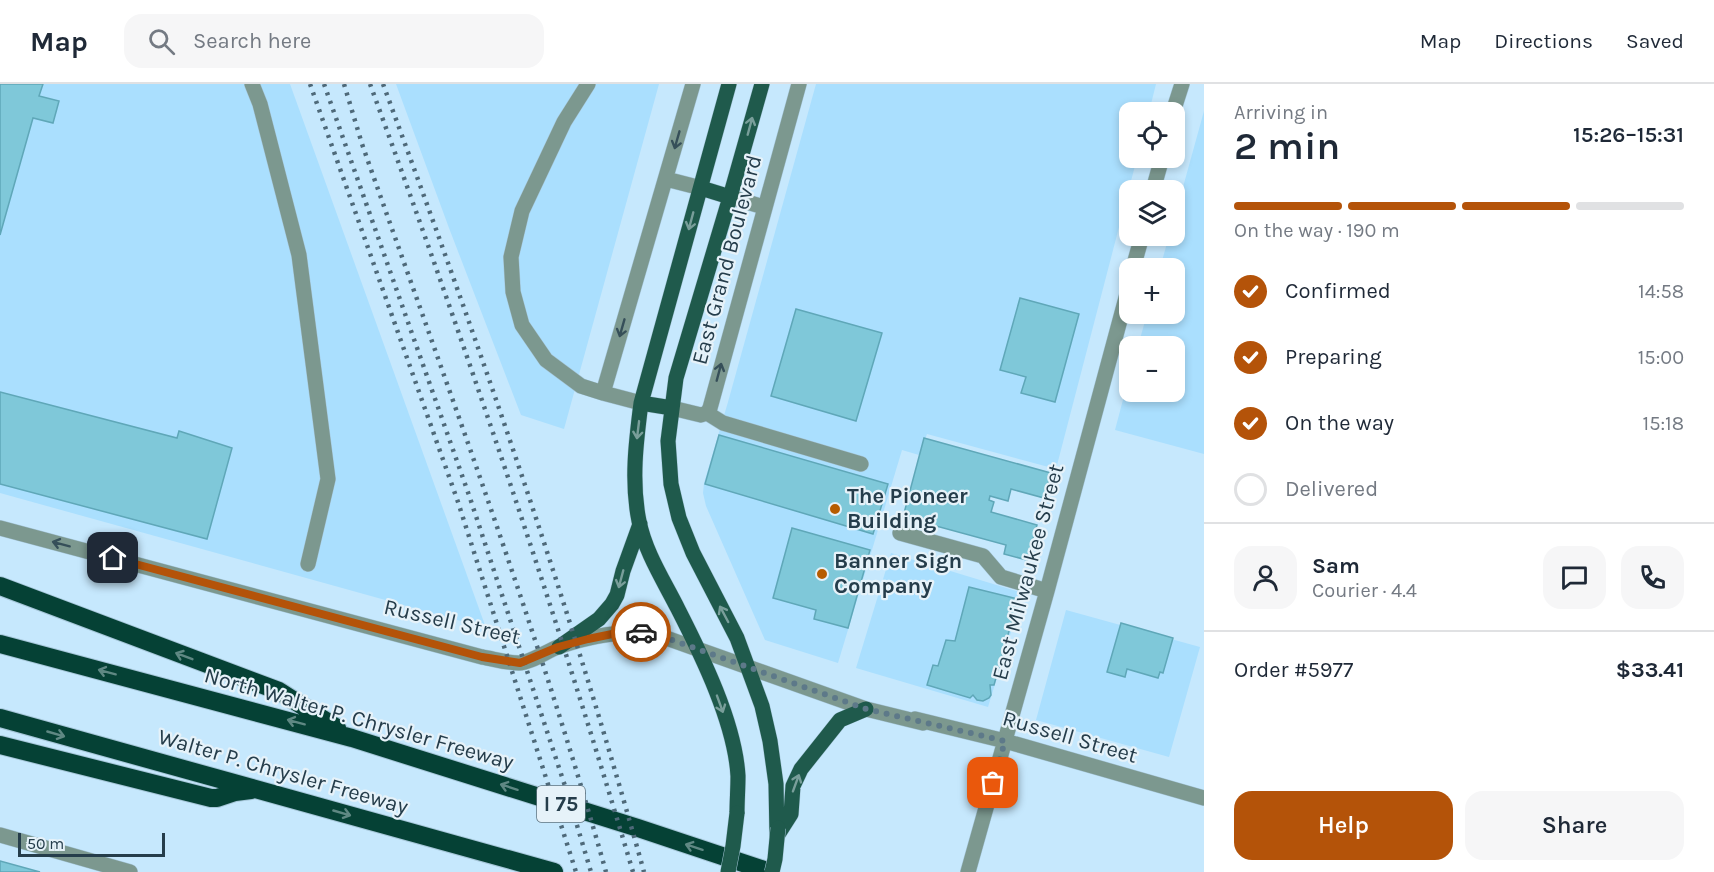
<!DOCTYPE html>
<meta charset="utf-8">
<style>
body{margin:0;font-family:Karla,sans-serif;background:#f6f6f7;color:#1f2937;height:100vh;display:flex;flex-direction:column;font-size:22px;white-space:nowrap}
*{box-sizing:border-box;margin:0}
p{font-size:20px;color:#747a83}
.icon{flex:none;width:33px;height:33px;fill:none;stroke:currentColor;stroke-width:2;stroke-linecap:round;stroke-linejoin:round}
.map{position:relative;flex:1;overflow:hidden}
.panel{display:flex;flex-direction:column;background:#fff;width:510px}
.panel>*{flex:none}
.fabs{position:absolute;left:1119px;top:18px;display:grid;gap:12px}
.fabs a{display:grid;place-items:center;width:66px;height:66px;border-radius:12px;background:#fff;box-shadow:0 3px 9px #0003;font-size:30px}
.scale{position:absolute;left:18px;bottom:15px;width:147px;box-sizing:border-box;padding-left:6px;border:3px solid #253d4b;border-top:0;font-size:16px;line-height:21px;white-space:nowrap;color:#253d4b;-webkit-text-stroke:4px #e6f2f9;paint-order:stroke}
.pin{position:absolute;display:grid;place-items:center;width:51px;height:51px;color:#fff;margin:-26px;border-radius:12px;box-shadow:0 3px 9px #0006}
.courier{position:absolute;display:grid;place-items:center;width:60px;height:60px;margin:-30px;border:4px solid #b45309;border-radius:50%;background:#fff;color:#222;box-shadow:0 2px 8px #0007}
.overview em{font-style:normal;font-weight:600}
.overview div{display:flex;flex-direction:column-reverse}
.overview{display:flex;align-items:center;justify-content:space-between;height:102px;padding:0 30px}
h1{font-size:39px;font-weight:600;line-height:45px}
.bar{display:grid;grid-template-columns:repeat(4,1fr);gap:9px 6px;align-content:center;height:72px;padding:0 30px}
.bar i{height:8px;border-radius:4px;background:#e0e1e3}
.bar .selected{background:#b45309}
.bar p{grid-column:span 4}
.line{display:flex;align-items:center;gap:15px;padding:0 30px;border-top:2px solid #e0e1e3}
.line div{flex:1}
.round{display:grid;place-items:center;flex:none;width:63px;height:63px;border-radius:18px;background:#f6f6f7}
ol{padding:0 30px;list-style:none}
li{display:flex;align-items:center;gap:18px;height:66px}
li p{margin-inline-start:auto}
li .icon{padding:6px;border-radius:50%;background:#b45309;color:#fff;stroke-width:4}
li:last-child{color:#747a83}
li i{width:33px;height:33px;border:3px solid #e0e1e3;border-radius:50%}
.action{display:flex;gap:12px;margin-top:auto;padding:12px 30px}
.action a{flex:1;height:69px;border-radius:18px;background:#b45309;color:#fff;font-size:24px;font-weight:600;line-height:69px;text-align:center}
.action a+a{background:#f6f6f7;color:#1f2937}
header{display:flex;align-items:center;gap:36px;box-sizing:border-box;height:84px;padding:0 30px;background:#fff;border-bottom:2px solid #e0e1e3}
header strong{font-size:28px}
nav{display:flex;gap:33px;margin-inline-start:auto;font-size:21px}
.search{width:420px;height:54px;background:#f6f6f7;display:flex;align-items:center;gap:15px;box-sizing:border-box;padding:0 21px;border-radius:18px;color:#747a83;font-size:22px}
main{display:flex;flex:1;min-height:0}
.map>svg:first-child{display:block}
.built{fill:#aadffe}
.building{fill:#7fc8d9;stroke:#5fa7b8;stroke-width:1.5}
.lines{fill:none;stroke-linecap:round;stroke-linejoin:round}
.minor-casing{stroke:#a6c6d9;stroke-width:16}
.major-casing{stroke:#a6c6d9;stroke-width:16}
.highway-casing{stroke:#a6c6d9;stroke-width:20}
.minor{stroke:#7c988f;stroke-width:15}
.major{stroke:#1f5a4c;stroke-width:15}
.highway{stroke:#054135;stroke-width:18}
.rail{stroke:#4e6979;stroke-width:4.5;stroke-dasharray:3 6;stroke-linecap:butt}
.major-bridge-casing{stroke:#a6c6d9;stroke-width:16;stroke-linecap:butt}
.major-bridge{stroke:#1f5a4c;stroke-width:15}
.oneway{stroke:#799e9a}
.oneway2{stroke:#364f59}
.oneway3{stroke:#5f8883}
.done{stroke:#5d7989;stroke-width:6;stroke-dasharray:0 10.8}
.route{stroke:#b45309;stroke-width:8}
.poi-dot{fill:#b75c00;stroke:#e6f2f9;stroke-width:2}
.labels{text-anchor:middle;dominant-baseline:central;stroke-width:4.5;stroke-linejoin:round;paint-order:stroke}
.shield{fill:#e6f2f9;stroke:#5f737f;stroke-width:1.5}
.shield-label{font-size:21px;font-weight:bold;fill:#253d4b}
.street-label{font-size:22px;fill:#253d4b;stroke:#e6f2f9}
.poi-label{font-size:22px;font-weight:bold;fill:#253d4b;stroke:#e6f2f9;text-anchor:start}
</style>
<header>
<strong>Map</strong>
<div class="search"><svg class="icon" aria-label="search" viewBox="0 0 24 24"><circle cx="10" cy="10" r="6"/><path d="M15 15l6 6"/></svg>Search here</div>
<nav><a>Map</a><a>Directions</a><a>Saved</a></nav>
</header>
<main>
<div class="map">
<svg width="1204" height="788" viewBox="0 0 1204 788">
<rect width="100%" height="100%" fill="#c6e8fd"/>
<path class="built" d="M0 0H290L486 544 0 409Z
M396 0H659L564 345 521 331 449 144Z
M816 0H1156L1149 28H1130V74H1137L1056 385 927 350 919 371 902 366 838 579 765 556 706 422 703 409 704 399 728 318Z
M1204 27V370L1115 346 1129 293 1130 308H1174V262H1138L1147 230H1174V184H1160L1169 152H1174L1175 132Z
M891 469 1023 509 988 623 856 584Z
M1066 526 1200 563 1169 673 1036 636Z"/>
<path class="building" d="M0 0H43L39 12 59 17 53 39 33 34 0 151Z
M1020 214 1079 230 1055 318 1021 309 1026 293 1000 286Z
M796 225 882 249 856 337 771 312Z
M0 308 177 354 179 347 232 364 207 455 0 400Z
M719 351 888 400 873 450 705 400Z
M924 354 1051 389 1044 414 1011 405 1008 417 990 412 989 416 994 418 991 428 1037 441 1027 476 1004 470 1006 461 903 433Z
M792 444 870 466 848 544 814 535 816 526 773 514Z
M969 503 1018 515 994 601H990L991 611 989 614 983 617 977 616 973 611 970 614 927 601 933 581 938 582 946 556 955 557Z
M1121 539 1173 554 1163 589 1160 588 1158 594 1127 585 1125 593 1107 588Z
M0 777 40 788H0Z"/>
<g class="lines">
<g class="minor-casing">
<path id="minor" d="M252 0 260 20 299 171 328 395 308 480
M588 0 564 38 522 127 511 173 513 208 522 241 546 276 581 302 603 309
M1173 28 1182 0
M666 95 701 104
M1153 106 1162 74
M730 113 764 123
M1133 184 1142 152
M641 319 603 309 693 0
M672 324 701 331 707 329 710 324 799 0
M707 329 723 339 861 380
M0 444 482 573C494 575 507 579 519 579 530 579 547 567 558 563 589 552 622 546 655 550L866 625 923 639
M900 449 983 472 1001 493 1047 507
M915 635 1005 657 1204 714
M0 751 130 788
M968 788 1047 507 1130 199"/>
</g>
<g class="major-casing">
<path id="major" d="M729 0 641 319C636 358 631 398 639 437 645 468 664 497 678 525 702 572 735 639 738 692 738 705 737 717 737 729
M762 0 730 113 676 294 668 357 671 400 679 434 693 469 737 554 762 622 770 657 776 700 777 752
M701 104 730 113
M641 319 672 324
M559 563 599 535 612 520 617 511 623 487 640 440
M777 752 791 730 793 702 801 685 840 636 866 625"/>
</g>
<g class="highway-casing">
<path id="highway" d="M0 502 279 607 337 644
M0 560 352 654 638 744 770 788
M0 634 554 788
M0 661 211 714H217L235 708 251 706"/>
</g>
<use href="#minor" class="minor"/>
<use href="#major" class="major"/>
<use href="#highway" class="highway"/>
<path class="rail" d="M310 0 458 418 576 788
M324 0 470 414 567 708 591 788
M344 0 362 60C447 302 537 542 606 788
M370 0C465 260 554 522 633 788
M383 0C479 260 570 521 644 788"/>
<g class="major-bridge-casing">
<path id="major-bridge" d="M728 788 733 762 737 729
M772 788 775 775 778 744"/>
</g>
<use href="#major-bridge" class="major-bridge"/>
</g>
<defs><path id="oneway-shaft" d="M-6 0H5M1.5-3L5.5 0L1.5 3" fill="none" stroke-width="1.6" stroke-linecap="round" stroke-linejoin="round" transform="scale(1.5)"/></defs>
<g class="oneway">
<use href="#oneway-shaft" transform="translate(750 42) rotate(-75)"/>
<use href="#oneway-shaft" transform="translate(691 137) rotate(105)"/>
<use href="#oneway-shaft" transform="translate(638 346) rotate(97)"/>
<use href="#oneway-shaft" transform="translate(621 495) rotate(105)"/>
<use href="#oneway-shaft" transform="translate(724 530) rotate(-118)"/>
<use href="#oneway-shaft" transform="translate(720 620) rotate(70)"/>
<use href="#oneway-shaft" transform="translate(796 699) rotate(-70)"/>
</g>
<g class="oneway2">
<use href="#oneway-shaft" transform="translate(677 56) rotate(106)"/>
<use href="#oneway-shaft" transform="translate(622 244) rotate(106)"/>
<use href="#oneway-shaft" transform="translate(719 288) rotate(-75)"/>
<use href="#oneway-shaft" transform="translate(61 460) rotate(-165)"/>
</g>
<g class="oneway3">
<use href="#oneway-shaft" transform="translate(184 572) rotate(-159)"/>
<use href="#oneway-shaft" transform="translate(107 588) rotate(-165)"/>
<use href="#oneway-shaft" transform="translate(296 638) rotate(-165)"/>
<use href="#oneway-shaft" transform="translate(56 650) rotate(16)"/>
<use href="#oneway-shaft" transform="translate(509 703) rotate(-162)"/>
<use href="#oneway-shaft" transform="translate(342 729) rotate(16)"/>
<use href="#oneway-shaft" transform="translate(694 763) rotate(-162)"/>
</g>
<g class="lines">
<path class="done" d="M641 548 655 550 866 625 1005 657 993 699"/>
<path class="route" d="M113 474 482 573 520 579 558 563 588 555 617 549 641 548"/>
</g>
<g class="poi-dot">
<circle cx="835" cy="425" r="6"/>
<circle cx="822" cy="490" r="6"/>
</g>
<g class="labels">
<rect class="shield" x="537" y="702" width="48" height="36" rx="4.5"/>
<g class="shield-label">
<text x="561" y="720">I 75</text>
</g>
<g class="street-label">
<text transform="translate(727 176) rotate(-75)">East Grand Boulevard</text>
<text transform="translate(1028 488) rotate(-75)">East Milwaukee Street</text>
<text transform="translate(452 538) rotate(13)">Russell Street</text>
<text transform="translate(359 635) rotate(16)">North Walter P. Chrysler Freeway</text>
<text transform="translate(1070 653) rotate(16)">Russell Street</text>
<text transform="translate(283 688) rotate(16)">Walter P. Chrysler Freeway</text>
</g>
<g class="poi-label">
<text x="847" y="412">The Pioneer<tspan x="847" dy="25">Building</tspan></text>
<text x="834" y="477">Banner Sign<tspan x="834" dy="25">Company</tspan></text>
</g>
</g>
</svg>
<div class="fabs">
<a><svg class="icon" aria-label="locate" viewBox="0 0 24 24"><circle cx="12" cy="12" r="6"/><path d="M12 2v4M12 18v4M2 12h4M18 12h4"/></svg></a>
<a><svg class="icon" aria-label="layers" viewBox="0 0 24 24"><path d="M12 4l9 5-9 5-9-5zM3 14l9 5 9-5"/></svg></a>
<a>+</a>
<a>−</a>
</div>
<div class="scale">50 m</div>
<div class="pin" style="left:993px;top:699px;background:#ea580c"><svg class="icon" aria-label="bag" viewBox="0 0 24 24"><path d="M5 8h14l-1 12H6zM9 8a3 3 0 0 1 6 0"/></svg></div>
<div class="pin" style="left:113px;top:474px;background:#1f2937"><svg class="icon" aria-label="home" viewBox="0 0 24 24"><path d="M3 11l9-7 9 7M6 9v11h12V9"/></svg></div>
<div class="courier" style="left:641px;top:548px"><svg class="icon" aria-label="car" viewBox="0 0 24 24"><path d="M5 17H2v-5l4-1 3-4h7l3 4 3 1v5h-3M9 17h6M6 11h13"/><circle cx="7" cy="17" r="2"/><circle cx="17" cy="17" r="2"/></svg></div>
</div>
<section class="panel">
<div class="overview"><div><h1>2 min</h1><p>Arriving in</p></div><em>15:26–15:31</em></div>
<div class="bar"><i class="selected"></i><i class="selected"></i><i class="selected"></i><i></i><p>On the way · 190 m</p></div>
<ol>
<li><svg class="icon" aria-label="check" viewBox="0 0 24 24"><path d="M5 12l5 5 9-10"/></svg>Confirmed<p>14:58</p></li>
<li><svg class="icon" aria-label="check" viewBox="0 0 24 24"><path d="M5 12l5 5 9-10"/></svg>Preparing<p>15:00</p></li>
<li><svg class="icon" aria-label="check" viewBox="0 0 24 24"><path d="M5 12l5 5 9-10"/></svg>On the way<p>15:18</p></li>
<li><i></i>Delivered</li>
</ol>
<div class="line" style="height:108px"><a class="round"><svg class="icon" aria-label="person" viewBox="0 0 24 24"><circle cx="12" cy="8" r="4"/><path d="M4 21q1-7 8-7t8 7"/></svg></a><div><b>Sam</b><p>Courier · 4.4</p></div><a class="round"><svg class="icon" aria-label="chat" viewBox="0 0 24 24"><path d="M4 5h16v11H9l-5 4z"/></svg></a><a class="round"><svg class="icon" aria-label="phone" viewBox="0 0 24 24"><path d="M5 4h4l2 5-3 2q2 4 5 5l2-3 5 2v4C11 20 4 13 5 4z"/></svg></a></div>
<div class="line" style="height:78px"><div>Order #5977</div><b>$33.41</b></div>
<div class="action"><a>Help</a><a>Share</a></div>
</section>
</main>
